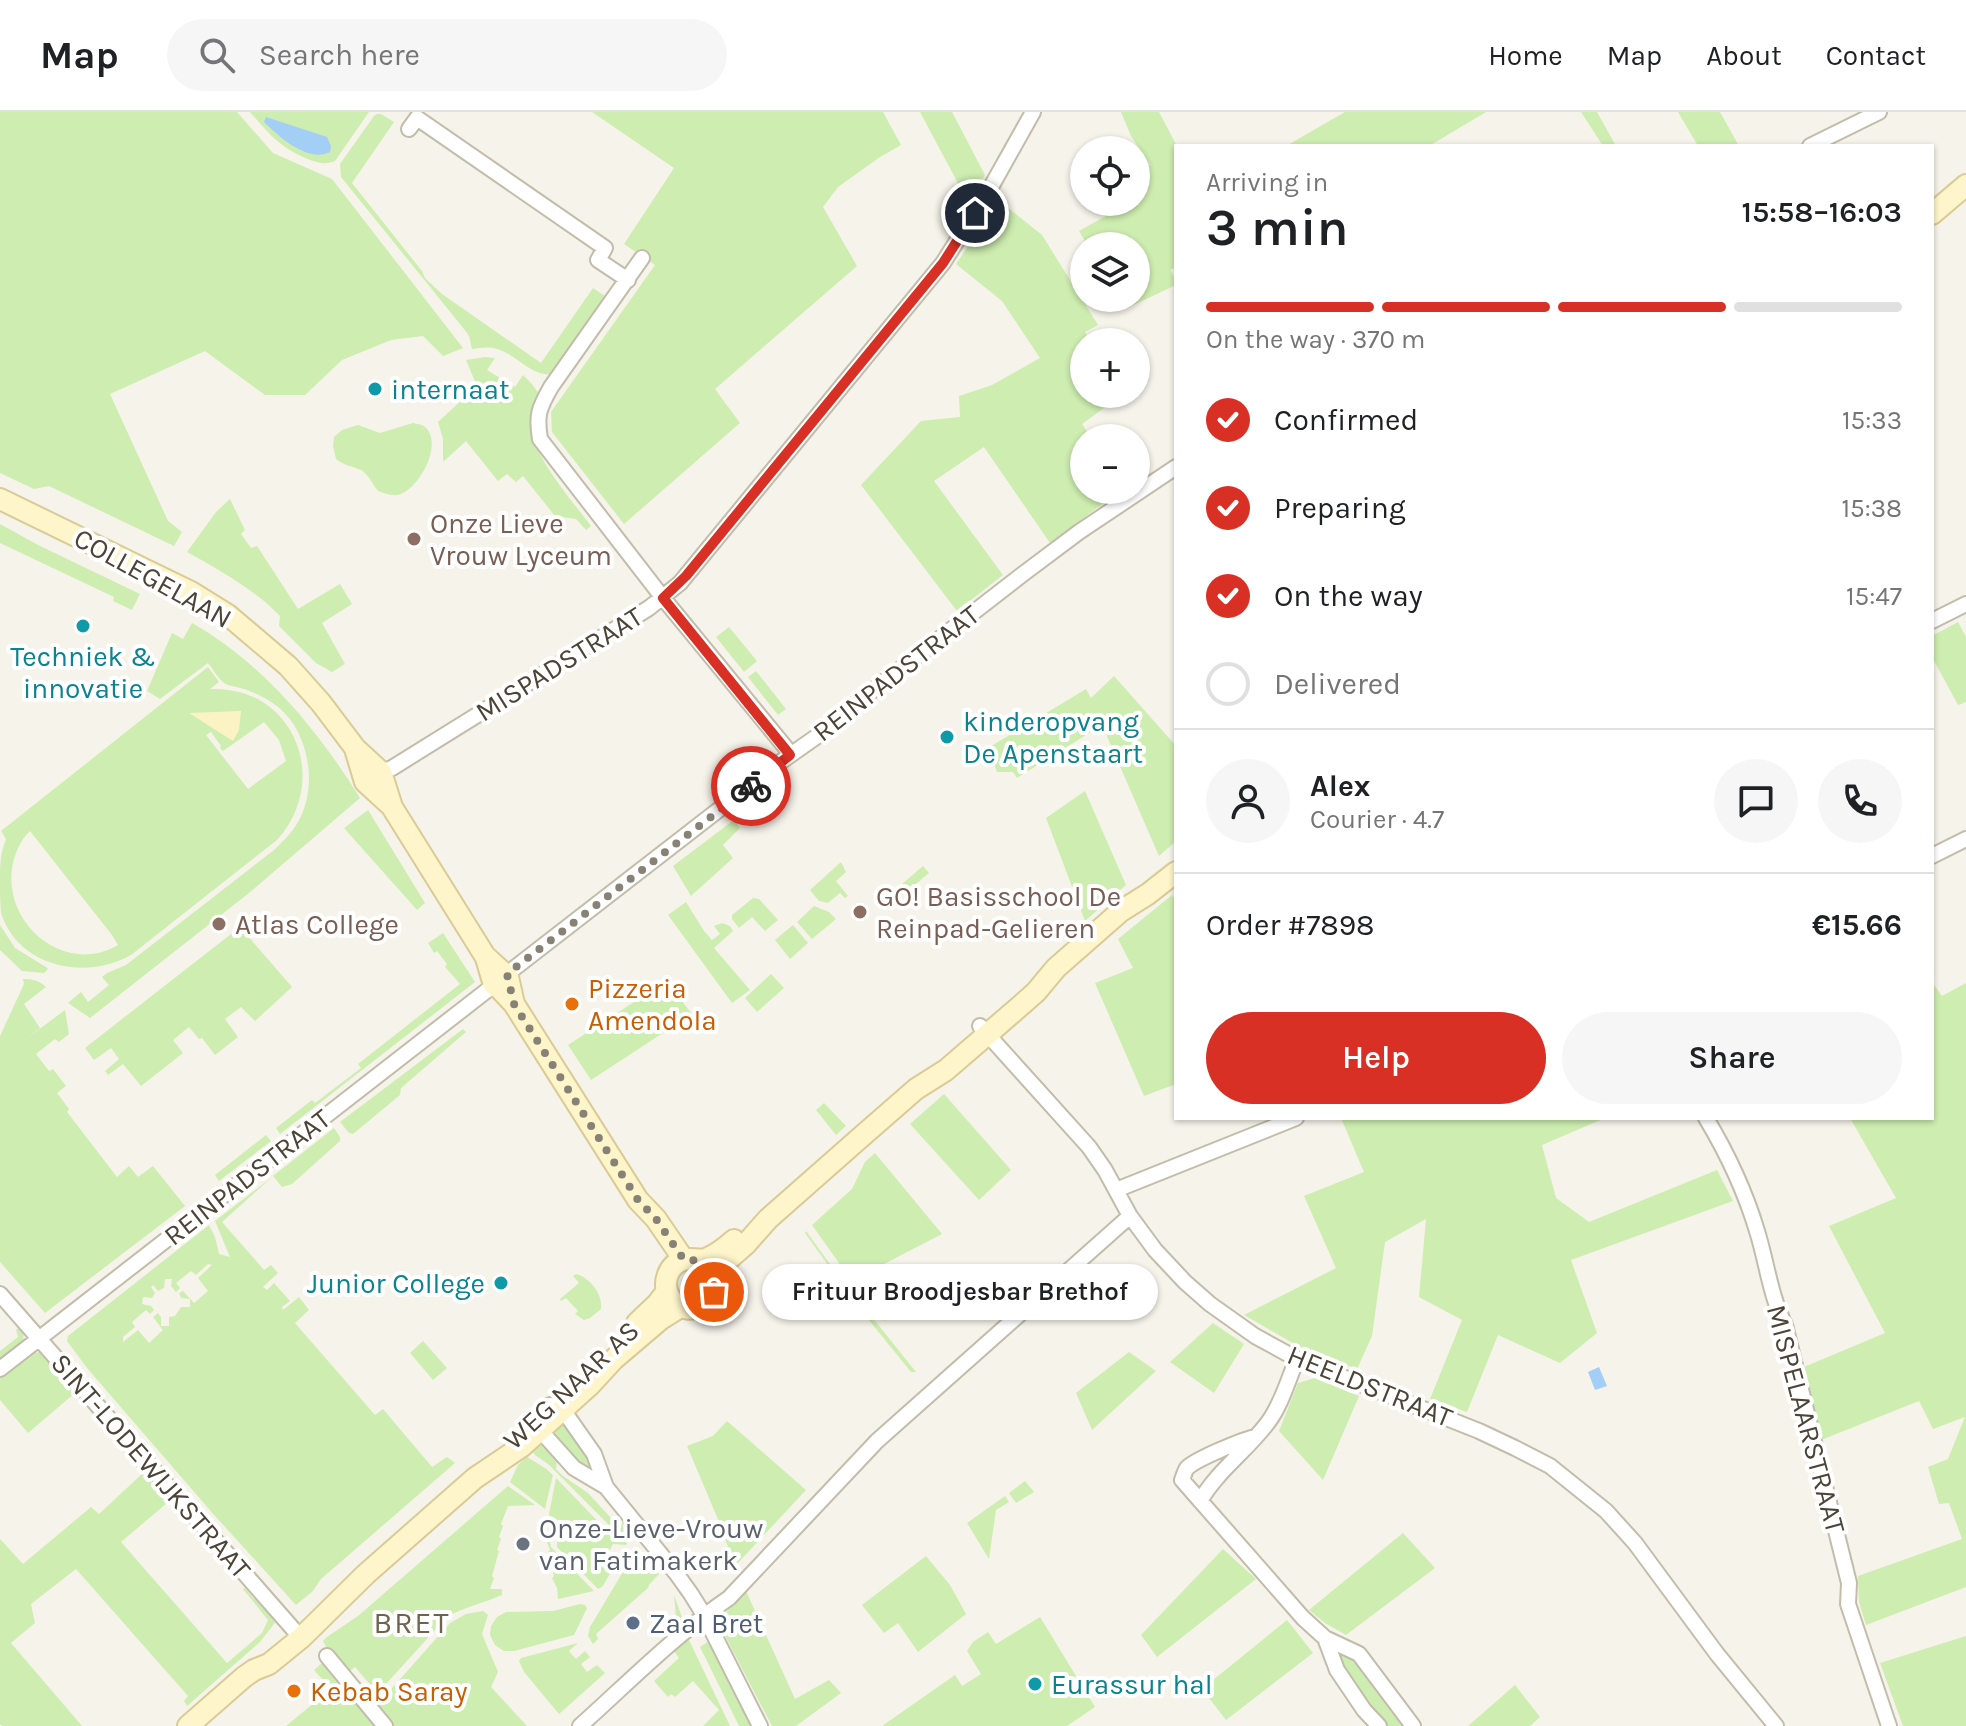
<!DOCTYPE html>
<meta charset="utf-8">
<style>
body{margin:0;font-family:Karla,sans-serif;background:#f6f6f6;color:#202124;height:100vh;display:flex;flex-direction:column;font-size:30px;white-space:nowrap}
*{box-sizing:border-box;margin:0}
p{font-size:26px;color:#757577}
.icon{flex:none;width:44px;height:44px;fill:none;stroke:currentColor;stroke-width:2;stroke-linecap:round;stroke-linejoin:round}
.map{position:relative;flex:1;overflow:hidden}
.panel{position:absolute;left:1174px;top:32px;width:760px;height:976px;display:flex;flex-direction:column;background:#fff;border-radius:0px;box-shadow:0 2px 6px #0004}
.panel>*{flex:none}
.fabs{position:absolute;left:1070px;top:24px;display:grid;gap:16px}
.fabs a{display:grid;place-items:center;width:80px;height:80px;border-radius:50%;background:#fff;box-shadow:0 2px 6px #0004;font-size:40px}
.pin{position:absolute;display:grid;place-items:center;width:68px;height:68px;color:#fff;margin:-34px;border:4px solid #fff;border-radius:50%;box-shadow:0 2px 8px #0007}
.courier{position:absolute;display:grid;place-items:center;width:80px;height:80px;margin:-40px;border:6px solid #d93025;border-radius:50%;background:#fff;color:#222;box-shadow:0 2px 10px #0007}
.bubble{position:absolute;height:56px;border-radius:28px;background:#fff;box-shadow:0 2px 6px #0004;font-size:26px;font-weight:600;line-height:56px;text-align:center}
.head em{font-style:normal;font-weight:600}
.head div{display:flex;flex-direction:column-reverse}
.head{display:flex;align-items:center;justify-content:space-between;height:136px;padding:0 32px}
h1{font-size:52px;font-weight:600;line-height:60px}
.bar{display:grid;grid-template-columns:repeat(4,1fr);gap:12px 8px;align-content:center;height:96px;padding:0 32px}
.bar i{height:10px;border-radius:6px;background:#e0e0e0}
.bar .on{background:#d93025}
.bar p{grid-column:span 4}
.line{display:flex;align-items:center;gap:20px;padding:0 32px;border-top:2px solid #e0e0e0}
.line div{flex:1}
.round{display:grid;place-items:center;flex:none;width:84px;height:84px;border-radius:42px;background:#f6f6f6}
ol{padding:0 32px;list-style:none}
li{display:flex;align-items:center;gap:24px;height:88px}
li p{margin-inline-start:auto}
li .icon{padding:8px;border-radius:50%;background:#d93025;color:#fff;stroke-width:4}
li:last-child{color:#757577}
li i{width:44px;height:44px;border:4px solid #e0e0e0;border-radius:50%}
.cta{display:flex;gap:16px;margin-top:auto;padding:16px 32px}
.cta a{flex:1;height:92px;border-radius:48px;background:#d93025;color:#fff;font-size:32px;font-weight:600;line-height:92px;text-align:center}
.cta a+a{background:#f6f6f6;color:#202124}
header{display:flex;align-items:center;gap:48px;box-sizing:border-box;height:112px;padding:0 40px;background:#fff;border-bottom:2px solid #e0e0e0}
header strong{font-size:38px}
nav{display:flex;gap:44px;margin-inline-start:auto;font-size:28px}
.search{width:560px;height:72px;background:#f6f6f6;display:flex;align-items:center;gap:20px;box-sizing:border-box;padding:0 28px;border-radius:44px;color:#757577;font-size:30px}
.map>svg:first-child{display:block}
.green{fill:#ceedb0;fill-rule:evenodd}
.sand{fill:#fcf3c4}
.water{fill:#a3cff6}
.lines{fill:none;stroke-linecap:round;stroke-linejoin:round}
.street-casing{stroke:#c2bcab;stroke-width:18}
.secondary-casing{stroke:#d9cb96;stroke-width:24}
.street{stroke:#fff;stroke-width:14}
.secondary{stroke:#fff5cb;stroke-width:20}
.done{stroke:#878176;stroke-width:8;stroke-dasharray:0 14.4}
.route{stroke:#d93025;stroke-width:10}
.culture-dot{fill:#0f9aa8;stroke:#fff;stroke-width:3}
.education-dot{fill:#8d6e63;stroke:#fff;stroke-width:3}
.food-dot{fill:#e8710a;stroke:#fff;stroke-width:3}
.worship-dot{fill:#6b7280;stroke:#fff;stroke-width:3}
.service-dot{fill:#5c6f8a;stroke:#fff;stroke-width:3}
.labels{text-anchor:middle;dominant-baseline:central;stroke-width:8;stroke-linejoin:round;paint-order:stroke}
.culture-label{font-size:28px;fill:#0d838f;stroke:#fff;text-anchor:start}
.education-label{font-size:28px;fill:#785e54;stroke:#fff;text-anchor:start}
.street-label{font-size:28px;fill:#4b4437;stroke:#fff}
.food-label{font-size:28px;fill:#c56008;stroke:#fff;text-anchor:start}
.worship-label{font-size:28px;fill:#5b616d;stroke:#fff;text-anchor:start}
.service-label{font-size:28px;fill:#4e5e75;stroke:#fff;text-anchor:start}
.neighbourhood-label{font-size:30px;letter-spacing:2px;fill:#6e634d;stroke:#fff}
</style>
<header>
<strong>Map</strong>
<div class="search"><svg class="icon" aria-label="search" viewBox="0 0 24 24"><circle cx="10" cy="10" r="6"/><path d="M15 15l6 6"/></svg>Search here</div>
<nav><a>Home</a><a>Map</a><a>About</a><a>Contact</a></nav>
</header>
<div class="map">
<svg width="1966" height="1614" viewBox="0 0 1966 1614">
<rect width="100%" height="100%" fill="#f6f3ea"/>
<path class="green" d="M0 0H237L273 41 332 67 463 236 443 244 423 224 391 228 342 248 305 283H265L205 239 110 282 168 409 182 420 174 434 49 374 34 377 0 361Z
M250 0H369L335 49C325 53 319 51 310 48 280 36 270 23 250 0Z
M592 0H883L901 33 880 45 838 75 823 95 857 154 715 277 740 311 624 412 552 320 551 300 655 153 624 132 674 56Z
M920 0H952L985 63 968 90Z
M1121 0H1159L1177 34 1176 155 1170 158 1176 168V173L1125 197 1118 186H1136V134H1088L1079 119 1131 90H1136V61L1150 53 1131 24Z
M1345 0H1486L1429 34H1286Z
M1581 0H1597L1616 34H1603Z
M1678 0H1720L1739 34H1698Z
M377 2H381L394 10 352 71 422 159 425 166 442 182 541 251 593 176 608 186 555 262C531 266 518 243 497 237 489 234 480 236 472 237L469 224 464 217 341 65 340 52 374 4Z
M1002 91 1042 123 1098 213 1085 220 1091 230H1084V282H1123L1082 312 1091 326H1084V378H1121L1050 431 984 335 934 369 1003 463 957 499 861 373 921 309 960 305 959 284 992 273 1040 246 1002 189 956 152 977 121Z
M485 245 495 246 487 258 515 275 523 263 531 271 540 283C537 288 533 294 531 300 522 333 572 388 591 414L586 418 576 407 555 404 523 364 516 370 507 362 498 369 466 329 443 350V327L438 310 477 274 466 248Z
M413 311C416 312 422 312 425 315 444 331 419 379 397 383 391 384 384 381 378 379 372 372 369 363 361 358 352 354 345 354 336 347L333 334 334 325 342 318 358 313 380 321Z
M230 387 245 418 241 422 251 436 257 434 298 497 340 472 352 492 322 511 345 552 332 560 316 551 279 514 280 504C254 477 219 458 187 440L216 400Z
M0 412 38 433 140 482 132 498 113 489 114 485 0 431Z
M1958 510 1966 525V590L1958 593 1932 545V524Z
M192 511C264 552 317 617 360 686L249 781 90 906 68 891 81 880 88 890 109 873 102 865 107 861 126 853 274 738C282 730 292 721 298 710 319 674 309 616 274 592 264 585 252 579 240 576 234 574 227 574 223 570 217 565 213 557 208 551L160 587 147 579 172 521 183 527Z
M729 515 757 549 744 560 716 525Z
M208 555 219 570 210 577C293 573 332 667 277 728L131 843C85 869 18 855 1 801 0 791 0 780 0 770 0 754 0 742 6 727L1 719ZM264 610 279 628 286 649 248 677 206 623 211 620 221 634 220 636 223 639ZM30 719 112 823 118 833C64 865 0 810 13 751 16 739 21 727 30 719Z
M756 559 786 597 778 603 748 565Z
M1114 564 1176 634V729L1159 744 1102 613 1017 666 1013 660H997L988 636 1086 577 1091 586Z
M1085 679 1126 773 1085 809 1046 706Z
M368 698 425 791 417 798 344 716Z
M734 708 740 716 723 733 733 746 691 784 673 754Z
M841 750 846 760 836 769 848 784 845 786 840 781 828 791 819 789 810 778Z
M923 754 929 761 900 785 895 778Z
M1172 783 1176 789V972L1144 984 1095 871 1133 856 1118 827Z
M753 786 759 787 778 808 765 819 752 805 739 816 732 807V803Z
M686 790 704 819 712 828 720 822 714 814 722 811 730 814 733 819 714 836 750 878 732 891 668 803Z
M814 794 829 800 836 807 812 827 797 810Z
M0 813 15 836 46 855 48 857 44 861 22 859 0 838Z
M793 813 808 831 790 847 775 828Z
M240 815 292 875 255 909 241 895 225 907 238 925 215 943 202 926 199 927 189 915 173 928 183 941 141 974 123 952 108 963 105 959 119 947 111 936 94 948 85 936Z
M443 821 475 870 280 1022 276 1016 312 988 315 991 361 956 358 952 460 872 445 855 447 852 437 839 434 841 428 831Z
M771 862 784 876 757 900 745 886Z
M23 867C32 867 39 868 46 875L24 892 40 916 26 927 65 898 69 922 59 930 55 927 36 942 49 959 53 957 66 974 57 981 69 997 67 1000 117 1065 129 1054 138 1065 153 1054 185 1094 45 1201 0 1150V924L24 872Z
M666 869 692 902 591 968 568 933Z
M1932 870 1942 884 1966 871V1475L1866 1513 1859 1490 1858 1464 1962 1427 1949 1391 1939 1392 1928 1355 1948 1347 1965 1305 1933 1317 1919 1289 1821 1328 1804 1255 1885 1221 1829 1114 1896 1086 1850 1006H1932Z
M463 917 466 920 401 976 400 983 353 1022 349 1021 340 1010Z
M944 982 1011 1058 979 1088 910 1012Z
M824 991 846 1014 836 1023 816 998Z
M1341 1006H1605L1542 1033 1556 1086 1589 1110 1717 1058 1733 1089 1571 1148 1597 1221 1560 1251 1498 1223 1467 1300 1430 1287 1462 1208 1419 1185 1426 1107 1385 1130 1372 1224 1357 1257 1305 1238 1244 1203 1336 1156 1304 1084 1364 1060Z
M334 1016 340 1025V1029L292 1072 282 1075 273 1064Z
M266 1023 271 1029 219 1069 215 1063Z
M875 1041 942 1122 855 1167 886 1210 873 1199 812 1113 852 1077 865 1050Z
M272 1065 222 1110 264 1158 271 1153 278 1161 263 1175 267 1178 274 1171 290 1189 282 1195 283 1198 299 1185 309 1198 295 1211 375 1303 383 1297 432 1355 447 1345 455 1351 321 1467 313 1479 296 1493 215 1404 87 1256 67 1229 68 1224 209 1113 215 1125 219 1142 230 1145 215 1109ZM208 1152 212 1153 198 1166 208 1179 194 1191 183 1179 179 1181 181 1186 190 1187V1195H181L175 1204 169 1205V1214H161V1205L158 1201 153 1205 163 1218 149 1231 138 1218 123 1230V1225L135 1215 132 1210 146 1198 150 1202 154 1198 151 1194 142 1192 143 1185 152 1186 155 1181 151 1175 153 1173 158 1179 164 1176 165 1167H172L171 1174 176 1180 180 1176 176 1171 191 1159 196 1163Z
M806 1119 866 1202 876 1210 916 1260H911L859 1196 805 1121Z
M576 1162C590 1166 603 1182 601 1197L590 1206 584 1208 575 1202 578 1199 566 1186 561 1189 560 1187 579 1171 573 1164Z
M930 1172 951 1173 963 1197 951 1204 929 1174Z
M1213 1211 1244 1232 1214 1281 1170 1250Z
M23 1216C27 1235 14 1240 0 1251V1239L18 1225 16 1217Z
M423 1229 447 1256 433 1268 410 1241Z
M39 1240 49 1244 60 1256 57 1260 75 1281 28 1321 0 1288V1265L30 1242Z
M1129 1240 1156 1259 1092 1318 1076 1281Z
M1315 1266 1359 1284 1323 1368 1279 1319 1298 1271Z
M727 1309 806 1378 735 1454 717 1405 687 1334 713 1324Z
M564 1312 584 1333 592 1357 590 1359 582 1356 550 1324Z
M108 1319 124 1338 128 1335 173 1386 121 1430 227 1551 262 1521 268 1508 243 1477 245 1476 254 1487 258 1484 277 1508 260 1530 187 1594 184 1589 188 1584 76 1457 31 1492 35 1511 11 1531 82 1614H2L0 1612V1427L23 1452 91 1395 99 1402 142 1362 107 1320Z
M540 1332 546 1334 557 1345 556 1357 563 1364 588 1381 621 1417 623 1405 631 1416 630 1426 615 1419 548 1352 535 1343 532 1339Z
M527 1345 545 1356 553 1363 545 1397 510 1370 518 1353Z
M556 1366 611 1423 627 1431 626 1433 613 1432 600 1455 613 1457 602 1475 598 1477 557 1435V1423L549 1402Z
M1025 1369 1034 1380 1016 1391 1009 1381Z
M508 1374 535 1393 508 1394 501 1412 503 1414 499 1425 501 1427 497 1438 499 1439 492 1464 494 1466 490 1477H502V1483C484 1491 464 1495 447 1505L375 1584 367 1583 374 1577 355 1555 347 1561 327 1537 323 1529 327 1525 358 1504Z
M1005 1384 1009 1390 996 1398 989 1447 967 1411Z
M1403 1421 1435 1456 1346 1523 1325 1511 1309 1498Z
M549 1426 551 1435 594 1479 558 1487 557 1476 552 1466 554 1464 548 1440 550 1438 546 1427Z
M1223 1437 1256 1467 1157 1545 1141 1523Z
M636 1438 644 1444 660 1461 648 1474 649 1475 596 1522 598 1527 593 1532 588 1524 590 1515Z
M926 1444 950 1473 966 1502 918 1540 898 1511 884 1521 862 1493Z
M746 1479 795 1587 829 1568 841 1581 796 1614H772L721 1516V1507L724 1503Z
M674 1483 684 1511 670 1524 664 1516 676 1505Z
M580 1492 585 1493 587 1496 574 1523 514 1539H504L495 1533 490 1523 491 1514 497 1505 506 1500 553 1499Z
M483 1499 488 1503 482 1522 498 1560 491 1575 527 1614H394L377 1593 450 1511 466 1502Z
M1040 1505 1095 1595 1067 1614H882L955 1563 962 1574 981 1562 967 1539 973 1530 988 1520 996 1532Z
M1287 1508 1313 1541 1226 1608 1202 1577Z
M1966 1524V1614H1903L1880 1551Z
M688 1526 730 1614H703L719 1598 693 1569 675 1585 671 1582 668 1585 654 1569 679 1546 673 1538Z
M709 1529 747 1605 752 1614H739L700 1535Z
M578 1531 569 1539 576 1547 585 1539 590 1545 581 1552 587 1560 597 1553 605 1561 559 1602 524 1560 519 1549 521 1546Z
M1344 1541 1355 1546 1408 1614H1386L1366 1593 1338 1547 1340 1543Z
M322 1551 377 1614H286L331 1577 314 1558Z
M1515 1573 1540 1605 1530 1614H1468Z"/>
<path class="sand" d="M241 599 239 618 233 629 189 601Z"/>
<path class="water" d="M266 5 327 25 331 34 330 40C308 51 279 25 264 10Z
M1599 1255 1607 1274 1595 1278 1588 1260Z"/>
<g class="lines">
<g class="street-casing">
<path id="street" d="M409 17 417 6 605 136 598 148 628 168
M1810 34 1879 0
M642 146 551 275C539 296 536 303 540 327L663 486 786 636 790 643
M1932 509 1966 492
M381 660 392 656 649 496 680 471 943 151 991 75 1033 0
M1932 744 1966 727
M507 862 779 651 816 625 832 610 1023 462 1079 420 1176 355
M980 914 1089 1035 1105 1058 1130 1104 1155 1138 1185 1170 1210 1192 1255 1224 1297 1247 1479 1319 1515 1336 1550 1354 1606 1399 1635 1431 1717 1542 1776 1614
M1706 1006C1727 1041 1745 1079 1757 1119 1767 1151 1770 1183 1785 1213L1849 1471 1848 1492 1889 1614
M1116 1078 1296 1006
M0 1182 301 1526
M0 1257 494 873
M550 1293 568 1305 594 1342 606 1375 676 1461 691 1482 704 1503 760 1614
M531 1308 574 1356 606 1375
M1255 1325C1242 1328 1196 1347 1187 1356 1185 1358 1183 1366 1182 1368L1303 1506 1325 1526 1359 1542 1413 1614
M1200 1389C1218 1358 1248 1338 1269 1309 1282 1291 1288 1268 1297 1247
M1325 1526 1337 1558 1364 1598 1379 1614
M327 1544 385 1614
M580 1614C629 1570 675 1523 729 1486L877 1329 1130 1104"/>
</g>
<g class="secondary-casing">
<path id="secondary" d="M1932 102 1966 73
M0 387 191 480 228 503 288 554 321 591 355 636 381 660 392 695 485 844 508 865 514 892
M356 640 365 670 389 692
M486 846 494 873 499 876 514 892 638 1088 656 1107 684 1148
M700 1149C741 1176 689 1218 669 1184 662 1171 668 1153 683 1148 692 1145 700 1150 708 1146 717 1142 726 1135 734 1128
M714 1163 730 1146 745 1133 768 1107 861 1025 916 977 946 958 1019 895 1036 880 1056 856 1121 799 1148 782 1176 760
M637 1211 657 1192 667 1179
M188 1614 244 1565 254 1558 269 1552 301 1526 366 1462 475 1366 521 1335 591 1272 614 1247 661 1207 680 1195"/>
</g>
<use href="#street" class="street"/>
<use href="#secondary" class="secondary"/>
</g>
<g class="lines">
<path class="done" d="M714 1180C718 1159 705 1146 684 1148L656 1107 638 1088 514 892 507 862 751 674"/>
<path class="route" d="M751 674 790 643 663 486 686 464 943 151 975 101"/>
</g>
<g class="culture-dot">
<circle cx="375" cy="277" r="8"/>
<circle cx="83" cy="514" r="8"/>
<circle cx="947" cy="625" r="8"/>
<circle cx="501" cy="1171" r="8"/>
<circle cx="1035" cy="1572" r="8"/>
</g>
<g class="education-dot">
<circle cx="414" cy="427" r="8"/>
<circle cx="860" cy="800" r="8"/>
<circle cx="219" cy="812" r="8"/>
</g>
<g class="food-dot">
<circle cx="572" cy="892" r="8"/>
<circle cx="294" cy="1579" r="8"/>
</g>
<circle class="worship-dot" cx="523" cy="1432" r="8"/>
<circle class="service-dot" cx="633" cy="1511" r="8"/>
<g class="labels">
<g class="culture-label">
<text x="391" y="277">internaat</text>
<text x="83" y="544" text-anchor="middle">Techniek &amp;<tspan x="83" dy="32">innovatie</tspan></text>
<text x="963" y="609">kinderopvang<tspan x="963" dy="32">De Apenstaart</tspan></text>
<text x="485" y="1171" text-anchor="end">Junior College</text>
<text x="1051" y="1572">Eurassur hal</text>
</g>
<g class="education-label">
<text x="430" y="411">Onze Lieve<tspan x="430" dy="32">Vrouw Lyceum</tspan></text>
<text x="876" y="784">GO! Basisschool De<tspan x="876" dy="32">Reinpad-Gelieren</tspan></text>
<text x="235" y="812">Atlas College</text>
</g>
<g class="street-label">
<text transform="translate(153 466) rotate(29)">COLLEGELAAN</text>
<text transform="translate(559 552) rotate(-32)">MISPADSTRAAT</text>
<text transform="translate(896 561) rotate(-38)">REINPADSTRAAT</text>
<text transform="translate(247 1065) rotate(-38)">REINPADSTRAAT</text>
<text transform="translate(571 1273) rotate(-43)">WEG NAAR AS</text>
<text transform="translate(1370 1274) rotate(22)">HEELDSTRAAT</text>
<text transform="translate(1806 1307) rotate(75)">MISPELAARSTRAAT</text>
<text transform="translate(151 1354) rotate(49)">SINT-LODEWIJKSTRAAT</text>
</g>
<g class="food-label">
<text x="588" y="876">Pizzeria<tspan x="588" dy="32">Amendola</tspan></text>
<text x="310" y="1579">Kebab Saray</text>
</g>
<g class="worship-label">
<text x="539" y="1416">Onze-Lieve-Vrouw<tspan x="539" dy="32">van Fatimakerk</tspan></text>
</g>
<g class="service-label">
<text x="649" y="1511">Zaal Bret</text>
</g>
<g class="neighbourhood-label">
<text x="412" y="1511">BRET</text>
</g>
</g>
</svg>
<div class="fabs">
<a><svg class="icon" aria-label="locate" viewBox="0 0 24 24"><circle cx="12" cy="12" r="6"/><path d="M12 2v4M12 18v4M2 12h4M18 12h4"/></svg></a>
<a><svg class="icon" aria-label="layers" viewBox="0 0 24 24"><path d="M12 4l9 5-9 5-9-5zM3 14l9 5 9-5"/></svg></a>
<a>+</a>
<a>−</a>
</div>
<div class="pin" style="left:714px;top:1180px;background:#ea580c"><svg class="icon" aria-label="bag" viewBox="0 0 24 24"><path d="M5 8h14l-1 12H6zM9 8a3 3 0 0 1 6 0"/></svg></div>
<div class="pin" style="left:975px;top:101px;background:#1f2937"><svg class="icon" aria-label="home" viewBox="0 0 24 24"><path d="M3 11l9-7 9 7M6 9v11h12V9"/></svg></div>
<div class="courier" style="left:751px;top:674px"><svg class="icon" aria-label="bike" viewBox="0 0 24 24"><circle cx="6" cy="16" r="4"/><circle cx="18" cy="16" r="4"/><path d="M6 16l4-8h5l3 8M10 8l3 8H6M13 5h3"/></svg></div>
<div class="bubble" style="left:762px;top:1152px;width:396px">Frituur Broodjesbar Brethof</div>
<section class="panel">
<div class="head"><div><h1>3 min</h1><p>Arriving in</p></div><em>15:58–16:03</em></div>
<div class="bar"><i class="on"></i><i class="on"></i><i class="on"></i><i></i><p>On the way · 370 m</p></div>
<ol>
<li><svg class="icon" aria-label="check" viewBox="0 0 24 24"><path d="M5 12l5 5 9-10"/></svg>Confirmed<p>15:33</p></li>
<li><svg class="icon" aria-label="check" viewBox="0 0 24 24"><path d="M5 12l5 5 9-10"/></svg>Preparing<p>15:38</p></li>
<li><svg class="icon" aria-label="check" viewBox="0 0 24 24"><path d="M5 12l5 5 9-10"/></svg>On the way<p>15:47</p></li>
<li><i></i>Delivered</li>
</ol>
<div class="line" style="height:144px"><a class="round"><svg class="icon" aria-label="person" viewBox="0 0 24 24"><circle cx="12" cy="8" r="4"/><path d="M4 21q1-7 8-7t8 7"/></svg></a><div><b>Alex</b><p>Courier · 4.7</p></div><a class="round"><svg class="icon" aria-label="chat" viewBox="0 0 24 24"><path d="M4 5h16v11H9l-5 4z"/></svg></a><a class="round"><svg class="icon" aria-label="phone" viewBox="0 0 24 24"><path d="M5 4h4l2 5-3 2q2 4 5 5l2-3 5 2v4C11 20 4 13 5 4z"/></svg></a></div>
<div class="line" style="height:104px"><div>Order #7898</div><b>€15.66</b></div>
<div class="cta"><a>Help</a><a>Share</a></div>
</section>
</div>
